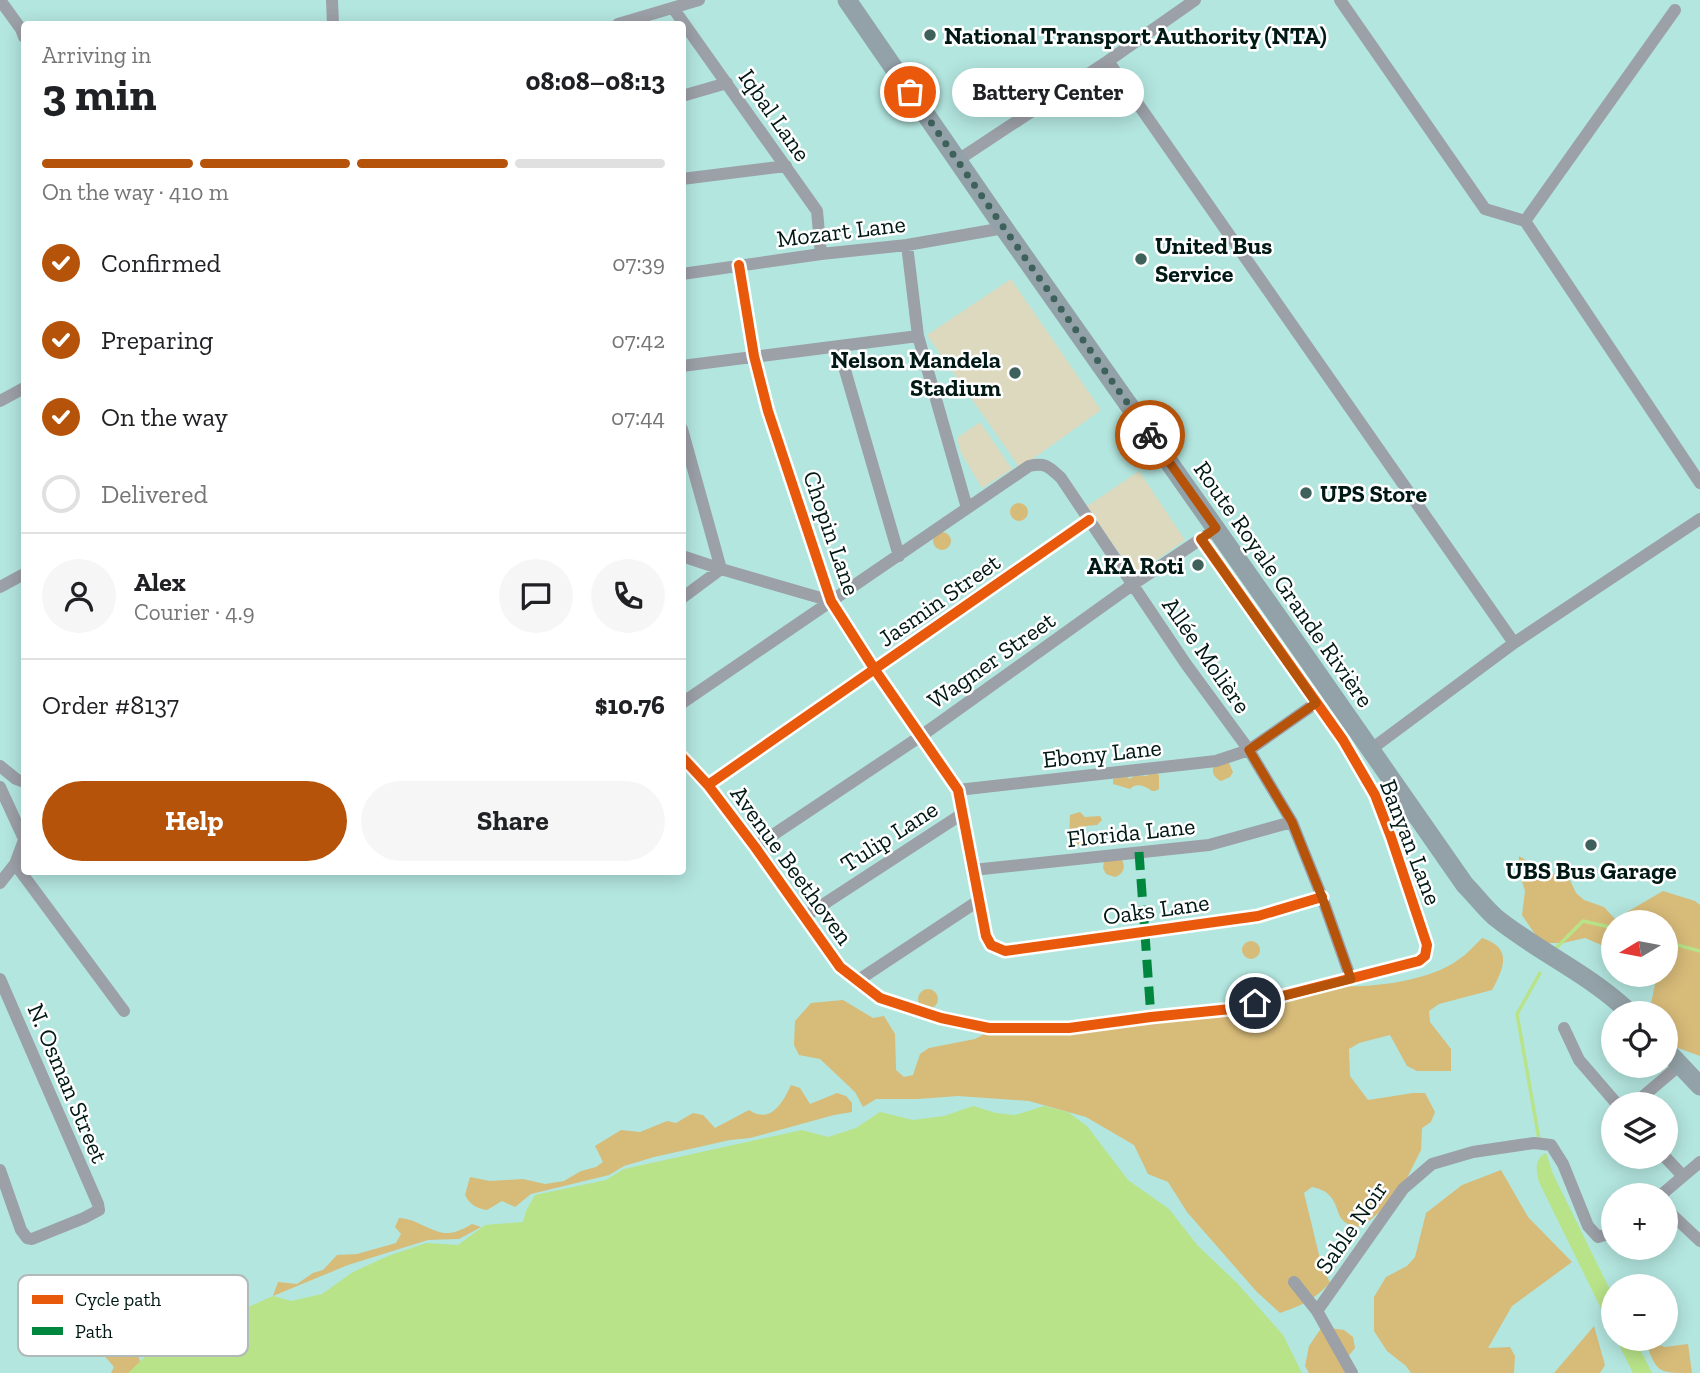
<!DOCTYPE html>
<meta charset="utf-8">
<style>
body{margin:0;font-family:"Zilla Slab",serif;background:#f6f6f6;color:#202124;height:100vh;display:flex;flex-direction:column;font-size:26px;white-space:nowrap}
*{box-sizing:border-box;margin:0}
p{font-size:23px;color:#757577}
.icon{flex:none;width:38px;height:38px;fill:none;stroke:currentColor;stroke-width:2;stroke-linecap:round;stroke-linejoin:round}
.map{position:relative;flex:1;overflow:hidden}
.side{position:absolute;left:21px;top:21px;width:665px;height:854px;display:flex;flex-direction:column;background:#fff;border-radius:7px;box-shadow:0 4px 18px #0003}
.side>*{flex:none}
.needle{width:46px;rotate:260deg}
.fabs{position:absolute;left:1601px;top:910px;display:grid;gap:14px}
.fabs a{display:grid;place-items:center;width:77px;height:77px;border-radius:50%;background:#fff;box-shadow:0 4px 18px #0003;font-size:35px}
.pin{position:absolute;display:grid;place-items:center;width:60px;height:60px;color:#fff;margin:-30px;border:4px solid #fff;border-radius:50%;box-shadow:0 2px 7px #0007}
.courier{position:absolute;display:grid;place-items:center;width:70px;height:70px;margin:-35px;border:5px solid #b45309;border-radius:50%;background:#fff;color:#222;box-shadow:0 2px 9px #0007}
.bubble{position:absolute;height:49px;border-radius:24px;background:#fff;box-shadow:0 4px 18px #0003;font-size:23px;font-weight:800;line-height:49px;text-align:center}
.overview em{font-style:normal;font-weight:800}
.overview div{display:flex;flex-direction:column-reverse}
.overview{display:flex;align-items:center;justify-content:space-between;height:119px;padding:0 21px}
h1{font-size:46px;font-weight:800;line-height:52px}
.bar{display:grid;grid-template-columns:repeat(4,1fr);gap:10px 7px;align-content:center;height:84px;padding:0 21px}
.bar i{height:9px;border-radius:5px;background:#e0e0e0}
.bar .current{background:#b45309}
.bar p{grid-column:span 4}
.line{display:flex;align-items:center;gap:18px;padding:0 21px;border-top:2px solid #e0e0e0}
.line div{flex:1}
.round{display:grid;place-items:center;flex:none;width:74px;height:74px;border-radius:37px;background:#f6f6f6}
ol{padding:0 21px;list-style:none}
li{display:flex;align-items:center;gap:21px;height:77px}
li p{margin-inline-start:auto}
li .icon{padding:7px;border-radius:50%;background:#b45309;color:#fff;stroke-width:4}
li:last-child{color:#757577}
li i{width:38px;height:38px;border:4px solid #e0e0e0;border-radius:50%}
.button{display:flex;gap:14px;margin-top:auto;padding:14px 21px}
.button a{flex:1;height:80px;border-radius:42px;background:#b45309;color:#fff;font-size:28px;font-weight:800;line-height:80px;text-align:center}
.button a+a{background:#f6f6f6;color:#202124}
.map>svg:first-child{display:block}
.green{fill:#dcd9be}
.forest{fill:#d7bb79}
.water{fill:#b8e388}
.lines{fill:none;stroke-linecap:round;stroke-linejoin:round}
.stream{stroke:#b8e388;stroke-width:3.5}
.minor{stroke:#9ca0a7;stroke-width:12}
.primary{stroke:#93a2a8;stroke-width:19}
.quiet{stroke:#00873e;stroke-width:9;stroke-dasharray:18 9;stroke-linecap:butt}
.cycleway-casing{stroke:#fff;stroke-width:15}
.cycleway{stroke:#e8590c;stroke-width:10}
.done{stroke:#3f615c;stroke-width:7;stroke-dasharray:0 12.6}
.route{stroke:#b45309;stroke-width:9}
.poi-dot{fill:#3f615c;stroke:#fff;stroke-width:2.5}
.labels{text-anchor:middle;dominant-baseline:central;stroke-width:5;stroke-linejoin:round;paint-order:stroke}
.poi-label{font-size:24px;font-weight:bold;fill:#001915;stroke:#fff;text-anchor:start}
.street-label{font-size:24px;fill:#001915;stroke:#fff}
.key{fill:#fff;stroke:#b2bab9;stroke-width:2}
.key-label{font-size:19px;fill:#001915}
</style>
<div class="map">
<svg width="1700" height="1373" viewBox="0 0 1700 1373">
<rect width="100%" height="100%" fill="#b3e6df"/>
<path class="green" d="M1011 279 1101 410 1020 468 927 335Z
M980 422 1012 469 982 488 961 453 957 438Z
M1139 471 1185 540 1135 575 1086 507Z"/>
<path class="forest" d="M1010 512a9 9 0 1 1 18 0a9 9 0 1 1-18 0Z
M933 541a9 9 0 1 1 18 0a9 9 0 1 1-18 0Z
M1229 763 1233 772 1230 777 1221 781C1214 778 1211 772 1214 765Z
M1154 772 1159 775V789L1155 791H1152C1145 786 1137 782 1130 789L1113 784V779L1126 776 1130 779 1135 775 1146 776Z
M1080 812 1085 817 1100 816 1102 820 1097 825 1085 826 1084 831 1087 838 1084 843 1079 845 1069 841 1070 815Z
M1519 856 1547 873 1568 876 1576 893 1584 900 1604 907 1615 919 1663 891 1695 901 1700 905V1056L1670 1045 1666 1041V1013H1649L1655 984V975H1666V922H1614L1613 950 1585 938 1563 943H1541L1522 915 1525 891 1518 869Z
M1122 860C1126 867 1123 874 1115 877L1106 874 1103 868 1104 861Z
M1482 938C1513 948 1504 968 1492 990L1439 1004 1429 1011 1430 1022 1451 1049V1071H1417L1407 1066 1390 1035 1359 1043 1349 1049 1350 1076 1368 1100 1413 1093H1425L1435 1112 1431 1122 1422 1128 1421 1150 1398 1196 1362 1227C1332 1225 1343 1208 1328 1194 1324 1190 1317 1188 1312 1187L1304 1193 1321 1263 1330 1283C1313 1300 1303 1305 1280 1313L1256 1291 1187 1212 1168 1182 1148 1174 1134 1145 1086 1117 1029 1101 958 1096 918 1099H876L863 1107 855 1092 820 1059 799 1055 794 1045 795 1021 811 1003 843 1000 873 1018 884 1016 895 1034 896 1070 904 1077 913 1075 920 1054 929 1048 975 1039 990 1031H1070L1338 986C1372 988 1429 981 1458 960 1467 954 1474 946 1482 938Z
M1242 950a9 9 0 1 1 18 0a9 9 0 1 1-18 0Z
M918 999a10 10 0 1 1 20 0a10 10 0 1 1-20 0Z
M791 1085 800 1088 810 1104 837 1093 846 1096 852 1103V1112L834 1115 750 1138 730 1140 654 1157 624 1166 609 1175 531 1194 515 1207 502 1201 487 1210C476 1208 470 1205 465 1195L470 1177 490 1181 523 1179 545 1184 564 1181 581 1171 596 1167 603 1162 595 1146 621 1130 640 1132 667 1121 676 1123 693 1113 703 1115 715 1128 749 1110C771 1125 783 1102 791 1085Z
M1501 1170 1528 1217 1572 1262 1512 1306 1488 1348 1510 1347 1515 1356 1514 1373H1411L1406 1366 1387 1351 1374 1331V1297L1386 1277 1407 1266 1415 1257 1426 1213 1462 1185Z
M399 1218C418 1218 436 1238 455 1232 461 1230 467 1227 472 1224L481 1227 459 1239 428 1240 348 1265 273 1296 278 1282 297 1284 313 1273 323 1270 337 1255 357 1254 396 1243 401 1234 395 1227Z
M138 1309 149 1320V1335L145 1336 137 1346 138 1356 146 1373H111L114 1367 96 1346 84 1351 78 1348 81 1330 119 1314Z
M1594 1326 1605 1365 1600 1373H1554Z
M1322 1327 1344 1330 1353 1337 1355 1348 1342 1364 1345 1373H1309L1305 1366 1309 1346Z
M1645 1340 1665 1347 1688 1344 1692 1373C1657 1373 1657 1373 1645 1340Z"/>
<path class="water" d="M973 1106 996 1113 1015 1115 1044 1106 1068 1112 1087 1126 1128 1180 1169 1209 1198 1246 1237 1283 1283 1335 1302 1373H128L149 1353 161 1346 273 1296 291 1301 322 1294 353 1272 388 1256 426 1243 458 1245 485 1225 523 1222 526 1211 535 1195 606 1180 624 1169 802 1130 828 1137 856 1128 880 1112 913 1120 944 1116Z
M1546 1153 1553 1174 1613 1296V1333L1539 1182C1536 1171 1534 1159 1546 1153Z
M1616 1339H1635L1652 1373H1633Z"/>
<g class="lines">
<path class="stream" d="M1666 942 1700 951
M1555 949 1583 921 1614 928
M1539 1139 1517 1014 1540 973"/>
<path class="minor" d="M0 0 21 29 24 37
M332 0 333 24
M1340 0 1485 209 1525 221 1700 483
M673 8 817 211 821 254
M618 24 699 0
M1108 61 1514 643
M682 96 727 83
M958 160 1108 61 1195 0
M682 179 786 166
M1525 221 1675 10
M907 245 918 336 967 508
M739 265 754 356 768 411 831 601 875 670 958 790 986 936 991 945 1005 951 1258 916 1322 897
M682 274 821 254 907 245 1004 228
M838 346 899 556
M682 366 918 336
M0 401 24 388
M682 429 721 569 682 598
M682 556 721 569 831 601
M0 587 24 574
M682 703 1029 466C1046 462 1049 467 1061 478L1186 664 1249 750 1292 822 1322 897 1351 979
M1370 750 1514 643 1700 519
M682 757 708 785 755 847 840 967 880 998 941 1018 989 1028H1069L1151 1017 1231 1009 1419 961 1425 956 1427 945 1391 837 1375 795 1343 740 1201 539
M0 766 16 779 24 782
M708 785 1089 520
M0 787 24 839
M958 790 1216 761 1249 750 1316 703
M755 847 921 736 1132 585 1207 535
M15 864 124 1011
M973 870 1209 845 1292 822
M0 883 15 864 24 840
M804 917 962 814
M0 979 98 1204 99 1210 84 1218 32 1239 27 1238 21 1230 0 1170
M857 981 978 901
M1564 1028 1579 1060 1617 1104
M1634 1104 1681 1064
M1665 1157 1683 1176
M1661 1195 1700 1162
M1666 1209 1700 1241
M1294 1282 1317 1311 1352 1373
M1317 1311 1403 1189 1432 1164 1473 1152 1534 1143 1551 1145 1563 1164 1588 1226 1598 1237 1614 1232"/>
<path class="primary" d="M847 0 1004 228 1283 624 1465 885C1475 895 1484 907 1495 917 1538 952 1590 974 1630 1013
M1666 1050 1700 1086"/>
<path class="quiet" d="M1139 852 1151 1017"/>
<g class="cycleway-casing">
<path id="cycleway" d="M739 265 754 356 768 411 831 601 875 670 958 790 986 936 991 945 1005 951 1258 916 1322 897
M682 757 708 785 755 847 840 967 880 998 941 1018 989 1028H1069L1151 1017 1231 1009 1419 961 1425 956 1427 945 1391 837 1375 795 1343 740 1201 539
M708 785 1089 520"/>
</g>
<use href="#cycleway" class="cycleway"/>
</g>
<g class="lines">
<path class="done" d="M910 92 1004 228 1150 435"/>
<path class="route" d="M1150 435 1216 528 1201 539 1316 703 1249 750 1292 822 1322 897 1351 979 1255 1003"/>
</g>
<g class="poi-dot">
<circle cx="930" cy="35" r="7"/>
<circle cx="1141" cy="259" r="7"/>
<circle cx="1015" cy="373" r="7"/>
<circle cx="1306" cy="493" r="7"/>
<circle cx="1198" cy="565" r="7"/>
<circle cx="1591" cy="845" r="7"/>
</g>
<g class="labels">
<g class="poi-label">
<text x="944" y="35">National Transport Authority (NTA)</text>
<text x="1155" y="245">United Bus<tspan x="1155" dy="28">Service</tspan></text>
<text x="1001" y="359" text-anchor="end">Nelson Mandela<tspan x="1001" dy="28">Stadium</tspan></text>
<text x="1320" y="493">UPS Store</text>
<text x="1184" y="565" text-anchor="end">AKA Roti</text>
<text x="1591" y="870" text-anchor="middle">UBS Bus Garage</text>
</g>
<g class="street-label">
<text transform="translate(775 115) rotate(55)">Iqbal Lane</text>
<text transform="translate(841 231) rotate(-7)">Mozart Lane</text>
<text transform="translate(832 533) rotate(71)">Chopin Lane</text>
<text transform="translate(1284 584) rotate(55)">Route Royale Grande Rivière</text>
<text transform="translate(939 600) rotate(-35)">Jasmin Street</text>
<text transform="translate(1207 655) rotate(55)">Allée Molière</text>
<text transform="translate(991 660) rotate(-35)">Wagner Street</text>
<text transform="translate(1102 753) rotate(-6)">Ebony Lane</text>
<text transform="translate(1131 832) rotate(-6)">Florida Lane</text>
<text transform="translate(889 836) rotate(-33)">Tulip Lane</text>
<text transform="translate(1411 842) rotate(69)">Banyan Lane</text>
<text transform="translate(792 865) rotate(54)">Avenue Beethoven</text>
<text transform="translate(1156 909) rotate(-8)">Oaks Lane</text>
<text transform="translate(68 1083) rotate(67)">N. Osman Street</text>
<text transform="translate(1351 1227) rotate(-55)">Sable Noir</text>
</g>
</g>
<rect x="18" y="1275" width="230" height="81" rx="10" class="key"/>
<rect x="32" y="1295" width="31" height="9" fill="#e8590c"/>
<rect x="32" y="1327" width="31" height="8" fill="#00873e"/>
<g class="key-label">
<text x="75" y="1306">Cycle path</text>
<text x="75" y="1338">Path</text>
</g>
</svg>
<div class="fabs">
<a><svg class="needle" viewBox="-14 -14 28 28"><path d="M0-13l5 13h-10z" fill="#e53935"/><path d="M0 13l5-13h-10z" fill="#757577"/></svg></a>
<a><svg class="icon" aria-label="locate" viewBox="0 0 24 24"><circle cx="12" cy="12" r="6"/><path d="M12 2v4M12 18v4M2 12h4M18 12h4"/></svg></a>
<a><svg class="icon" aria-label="layers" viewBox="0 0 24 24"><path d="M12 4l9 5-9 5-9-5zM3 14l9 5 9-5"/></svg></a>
<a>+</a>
<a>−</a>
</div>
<div class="pin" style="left:910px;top:92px;background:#ea580c"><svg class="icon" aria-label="bag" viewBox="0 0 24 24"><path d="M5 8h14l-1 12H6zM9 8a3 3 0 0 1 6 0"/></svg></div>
<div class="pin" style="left:1255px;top:1003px;background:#1f2937"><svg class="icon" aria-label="home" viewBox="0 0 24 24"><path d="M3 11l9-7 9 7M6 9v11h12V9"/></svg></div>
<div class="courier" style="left:1150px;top:435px"><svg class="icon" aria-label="bike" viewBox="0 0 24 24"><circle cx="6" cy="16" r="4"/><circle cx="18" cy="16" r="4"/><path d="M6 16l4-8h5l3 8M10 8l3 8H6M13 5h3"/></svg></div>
<div class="bubble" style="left:952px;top:68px;width:192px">Battery Center</div>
<section class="side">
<div class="overview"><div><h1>3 min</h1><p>Arriving in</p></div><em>08:08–08:13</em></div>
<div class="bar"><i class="current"></i><i class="current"></i><i class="current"></i><i></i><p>On the way · 410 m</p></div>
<ol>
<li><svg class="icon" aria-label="check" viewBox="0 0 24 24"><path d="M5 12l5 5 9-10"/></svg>Confirmed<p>07:39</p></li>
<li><svg class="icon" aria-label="check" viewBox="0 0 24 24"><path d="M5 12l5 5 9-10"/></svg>Preparing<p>07:42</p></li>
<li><svg class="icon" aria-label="check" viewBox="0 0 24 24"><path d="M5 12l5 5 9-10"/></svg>On the way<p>07:44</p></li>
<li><i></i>Delivered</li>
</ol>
<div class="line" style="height:126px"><a class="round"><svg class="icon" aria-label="person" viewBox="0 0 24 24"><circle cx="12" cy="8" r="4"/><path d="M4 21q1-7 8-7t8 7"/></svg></a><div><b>Alex</b><p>Courier · 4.9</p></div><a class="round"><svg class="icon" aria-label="chat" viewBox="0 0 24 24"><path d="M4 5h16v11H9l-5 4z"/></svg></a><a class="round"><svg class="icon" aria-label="phone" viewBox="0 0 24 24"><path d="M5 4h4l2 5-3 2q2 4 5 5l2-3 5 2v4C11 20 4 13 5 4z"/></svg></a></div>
<div class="line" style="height:91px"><div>Order #8137</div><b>$10.76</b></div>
<div class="button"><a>Help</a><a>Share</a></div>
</section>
</div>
